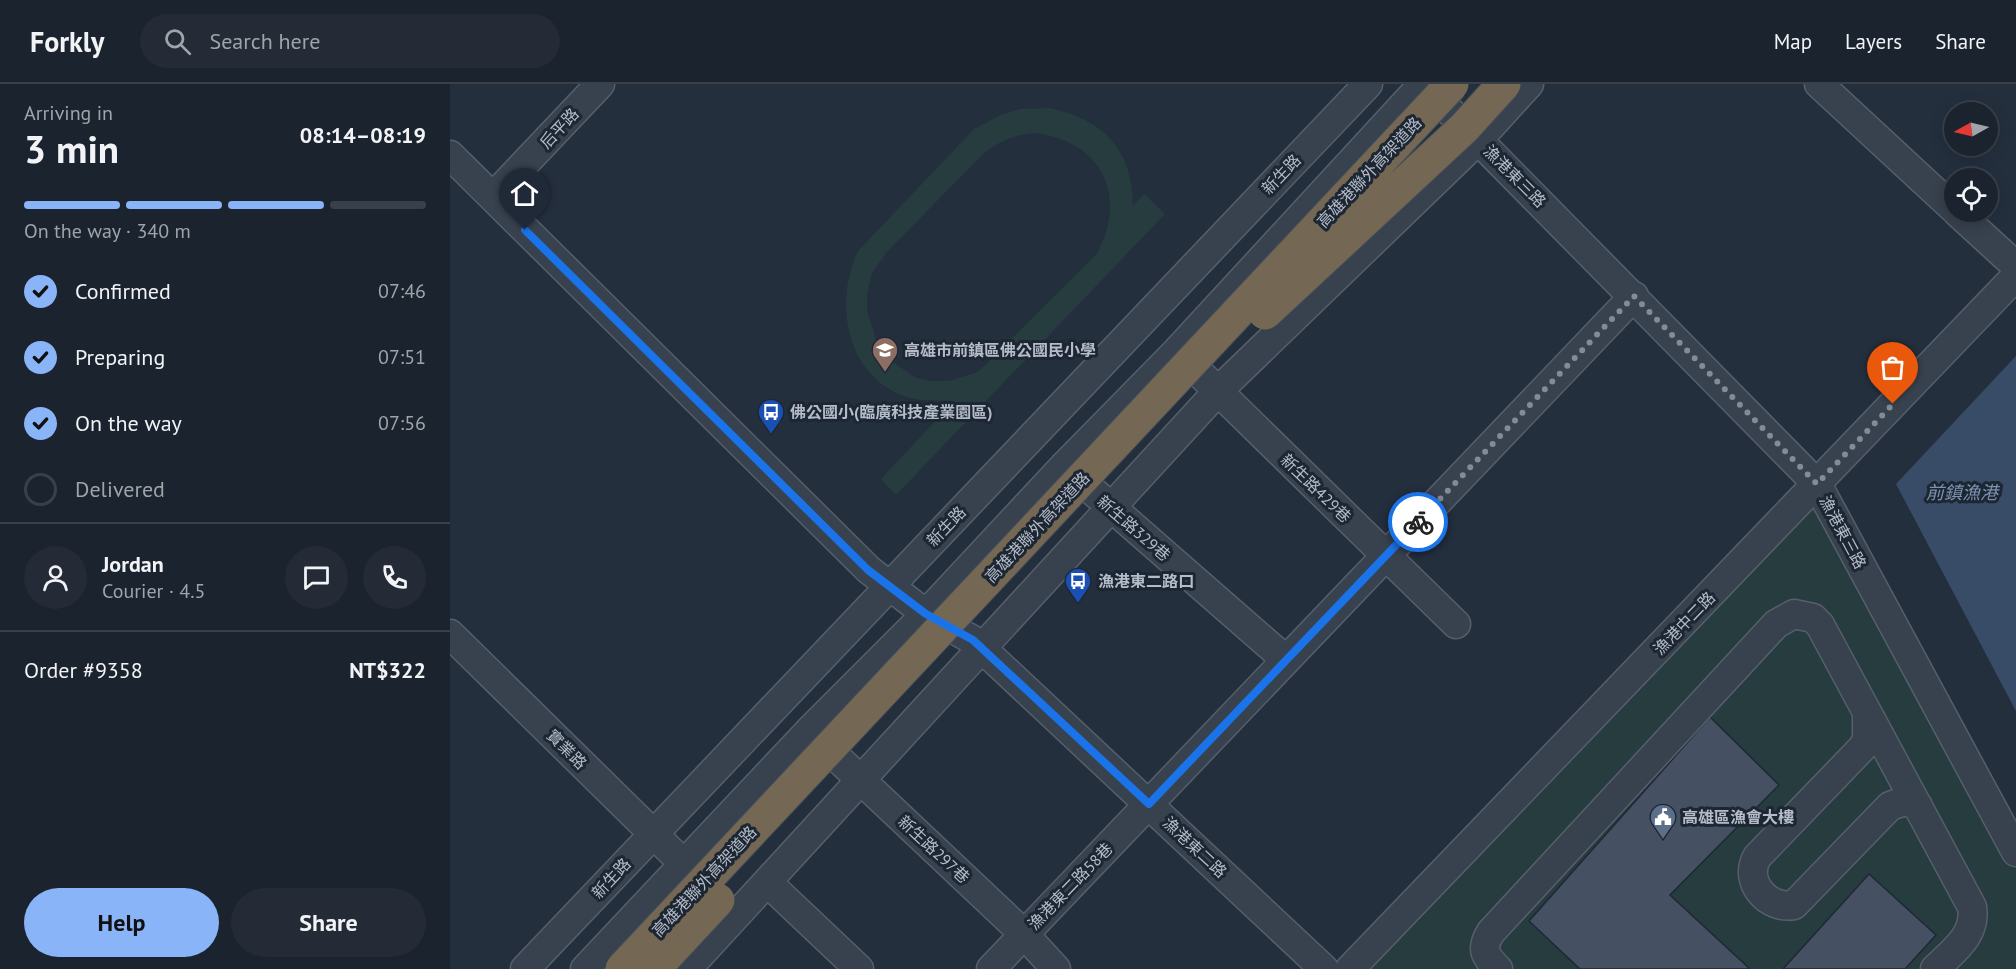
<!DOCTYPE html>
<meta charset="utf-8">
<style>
body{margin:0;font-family:"PT Sans","Noto Sans TC",sans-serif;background:#242b36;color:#f1f3f6;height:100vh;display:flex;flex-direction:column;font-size:22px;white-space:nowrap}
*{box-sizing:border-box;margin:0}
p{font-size:20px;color:#a0a4aa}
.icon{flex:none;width:33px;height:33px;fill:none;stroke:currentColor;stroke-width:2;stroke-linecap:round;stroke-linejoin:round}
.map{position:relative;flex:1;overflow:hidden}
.sheet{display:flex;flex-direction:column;background:#1b232e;width:450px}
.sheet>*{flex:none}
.needle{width:39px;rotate:262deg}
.controls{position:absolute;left:1494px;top:18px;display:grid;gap:12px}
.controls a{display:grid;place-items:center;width:54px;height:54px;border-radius:50%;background:#1b232e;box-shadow:0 3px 15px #0003,0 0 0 2px #39404a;font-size:30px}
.pin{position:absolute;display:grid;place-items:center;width:51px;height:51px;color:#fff;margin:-62px -26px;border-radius:50% 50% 50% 0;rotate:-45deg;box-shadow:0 0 6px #0007}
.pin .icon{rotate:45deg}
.courier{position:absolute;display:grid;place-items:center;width:60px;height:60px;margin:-30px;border:4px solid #1a73e8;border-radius:50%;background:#fff;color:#222;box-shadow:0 2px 8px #0007}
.headline em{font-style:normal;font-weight:700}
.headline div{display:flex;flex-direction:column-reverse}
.headline{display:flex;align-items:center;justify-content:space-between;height:102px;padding:0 24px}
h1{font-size:39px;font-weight:700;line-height:45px}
.bar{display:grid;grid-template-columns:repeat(4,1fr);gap:9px 6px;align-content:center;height:72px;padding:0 24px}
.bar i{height:8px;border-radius:4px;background:#39404a}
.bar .on{background:#8ab4f8}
.bar p{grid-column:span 4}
.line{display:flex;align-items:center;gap:15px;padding:0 24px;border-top:2px solid #39404a}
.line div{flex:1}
.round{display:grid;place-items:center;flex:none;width:63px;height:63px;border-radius:32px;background:#242b36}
ol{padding:0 24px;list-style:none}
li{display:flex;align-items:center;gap:18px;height:66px}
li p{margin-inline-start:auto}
li .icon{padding:6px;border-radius:50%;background:#8ab4f8;color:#111;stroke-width:4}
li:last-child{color:#a0a4aa}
li i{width:33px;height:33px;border:3px solid #39404a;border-radius:50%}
.button{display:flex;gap:12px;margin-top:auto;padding:12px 24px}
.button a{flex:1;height:69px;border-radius:36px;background:#8ab4f8;color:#111;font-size:24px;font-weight:700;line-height:69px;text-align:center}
.button a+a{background:#242b36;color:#f1f3f6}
header{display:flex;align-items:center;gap:36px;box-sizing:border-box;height:84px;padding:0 30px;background:#1b232e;border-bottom:2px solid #39404a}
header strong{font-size:28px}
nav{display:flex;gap:33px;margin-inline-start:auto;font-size:21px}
.search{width:420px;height:54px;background:#242b36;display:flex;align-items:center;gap:15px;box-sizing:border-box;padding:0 21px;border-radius:33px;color:#a0a4aa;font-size:22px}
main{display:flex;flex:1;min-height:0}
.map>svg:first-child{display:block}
.green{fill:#263c3f;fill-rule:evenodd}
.water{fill:#394c67}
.building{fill:#455162;stroke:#1f2835;stroke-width:1.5}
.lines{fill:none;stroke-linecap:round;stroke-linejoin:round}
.minor-casing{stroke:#565f6c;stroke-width:31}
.minor{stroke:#38414e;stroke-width:28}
.highway-bridge-casing{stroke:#434c59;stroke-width:35;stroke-linecap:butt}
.highway-bridge{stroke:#746855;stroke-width:33}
.done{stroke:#828b98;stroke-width:6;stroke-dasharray:0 10.8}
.route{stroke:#1a73e8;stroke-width:8}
.labels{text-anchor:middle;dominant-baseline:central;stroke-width:6;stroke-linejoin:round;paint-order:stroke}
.street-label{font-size:16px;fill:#b4bcc9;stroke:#1d2633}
.poi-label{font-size:16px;font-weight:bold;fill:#b4bcc9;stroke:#1d2633;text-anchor:start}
.water-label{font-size:18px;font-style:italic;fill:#7c92b1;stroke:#1d2633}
</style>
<header>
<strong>Forkly</strong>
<div class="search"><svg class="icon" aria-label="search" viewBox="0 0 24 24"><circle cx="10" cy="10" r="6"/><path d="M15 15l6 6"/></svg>Search here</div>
<nav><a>Map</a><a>Layers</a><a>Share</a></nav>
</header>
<main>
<section class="sheet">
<div class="headline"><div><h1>3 min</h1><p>Arriving in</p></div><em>08:14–08:19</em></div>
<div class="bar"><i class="on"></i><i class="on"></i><i class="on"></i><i></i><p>On the way · 340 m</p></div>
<ol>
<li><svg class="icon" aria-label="check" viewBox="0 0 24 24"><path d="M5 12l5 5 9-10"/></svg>Confirmed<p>07:46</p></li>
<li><svg class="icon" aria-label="check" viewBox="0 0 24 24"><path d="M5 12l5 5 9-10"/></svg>Preparing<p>07:51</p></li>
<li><svg class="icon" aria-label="check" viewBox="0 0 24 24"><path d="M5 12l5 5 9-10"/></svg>On the way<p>07:56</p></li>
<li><i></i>Delivered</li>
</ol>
<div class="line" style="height:108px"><a class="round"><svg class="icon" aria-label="person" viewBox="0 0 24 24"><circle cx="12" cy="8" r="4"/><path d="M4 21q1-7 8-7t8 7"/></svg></a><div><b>Jordan</b><p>Courier · 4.5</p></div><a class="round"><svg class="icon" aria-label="chat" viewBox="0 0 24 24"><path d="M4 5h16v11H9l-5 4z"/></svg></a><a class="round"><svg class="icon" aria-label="phone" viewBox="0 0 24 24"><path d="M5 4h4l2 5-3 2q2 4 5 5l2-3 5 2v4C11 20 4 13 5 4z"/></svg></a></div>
<div class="line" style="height:78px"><div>Order #9358</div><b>NT$322</b></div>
<div class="button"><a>Help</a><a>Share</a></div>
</section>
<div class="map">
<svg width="1566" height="885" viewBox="0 0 1566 885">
<rect width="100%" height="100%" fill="#242f3e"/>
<path class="green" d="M599 24C654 36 682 64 683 121L694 110 715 130 446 411 431 395 504 317C487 316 471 318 454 312 395 290 384 218 408 167L524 45 551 31 570 25ZM585 49C652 57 679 113 646 171L528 288 499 297H481L466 294 437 274 427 259 417 226V210L422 189 437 168 534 69C551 57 563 51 585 49Z
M1367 400 1566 768V885H900Z"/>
<path class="water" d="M1566 272V627L1446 400Z"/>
<path class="building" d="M1260 633 1329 701 1220 811 1300 885H1130L1079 837Z
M1419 790 1486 851 1455 885H1333Z"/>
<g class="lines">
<g class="minor-casing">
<path id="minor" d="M973 0 1367 400 1566 768
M1369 0 1504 125
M0 71 419 486 476 530 523 556 874 885
M43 113 150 0
M1507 128 1566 182
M727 267 1006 540
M614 382 836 576
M0 550 234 780
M1417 632V655L1413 663 1307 773C1293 798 1318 826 1344 821L1440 722 1455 717 1468 722
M361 649 574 850 606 885
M317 798 409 885
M75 885 918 0
M135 885 359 647 476 530 614 382 727 267 973 0
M237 885 768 307 1029 55 1079 0
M541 885 1184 212
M900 885 1566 192
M1048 885C1035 872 1030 865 1041 848L1326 540 1344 530 1363 534 1370 541 1522 823C1527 851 1503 867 1485 885"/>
</g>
<use href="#minor" class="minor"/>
<g class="highway-bridge-casing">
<path id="highway-bridge" d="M815 229 1014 44 1054 0
M172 885 1002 0
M204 885 268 816"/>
</g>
<use href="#highway-bridge" class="highway-bridge"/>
</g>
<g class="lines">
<path class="done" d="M968 438 1184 212 1367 400 1443 320"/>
<path class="route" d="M75 146 418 486 476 530 523 556 699 720 968 438"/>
</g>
<defs>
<g id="school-pin" transform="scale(1.35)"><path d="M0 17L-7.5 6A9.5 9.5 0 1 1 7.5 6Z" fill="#8d6e63" stroke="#1d2633"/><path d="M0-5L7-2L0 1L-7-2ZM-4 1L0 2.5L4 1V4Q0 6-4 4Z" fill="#fff"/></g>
<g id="bus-pin" transform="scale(1.35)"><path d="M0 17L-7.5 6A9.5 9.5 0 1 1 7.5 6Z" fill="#1a4fb4" stroke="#1d2633"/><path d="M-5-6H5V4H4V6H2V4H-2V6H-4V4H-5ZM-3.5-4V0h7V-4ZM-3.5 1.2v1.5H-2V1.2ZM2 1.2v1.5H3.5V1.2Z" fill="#fff"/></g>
<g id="civic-pin" transform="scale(1.35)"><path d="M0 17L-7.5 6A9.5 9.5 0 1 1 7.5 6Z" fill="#5c6f8a" stroke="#1d2633"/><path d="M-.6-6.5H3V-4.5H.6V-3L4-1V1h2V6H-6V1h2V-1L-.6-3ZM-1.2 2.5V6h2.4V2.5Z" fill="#fff"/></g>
</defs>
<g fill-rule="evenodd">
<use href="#school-pin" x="435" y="266"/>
<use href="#bus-pin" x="321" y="328"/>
<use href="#bus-pin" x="628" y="497"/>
<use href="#civic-pin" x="1213" y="733"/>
</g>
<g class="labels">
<g class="street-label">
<text transform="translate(109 44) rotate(-47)">后平路</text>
<text transform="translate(919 88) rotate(-47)">高雄港聯外高架道路</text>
<text transform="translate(831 90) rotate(-46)">新生路</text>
<text transform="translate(1065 92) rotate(45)">漁港東三路</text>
<text transform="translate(866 404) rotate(44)">新生路429巷</text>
<text transform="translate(496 442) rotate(-46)">新生路</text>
<text transform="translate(587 443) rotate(-47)">高雄港聯外高架道路</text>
<text transform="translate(684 444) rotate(41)">新生路329巷</text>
<text transform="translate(1393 448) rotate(62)">漁港東三路</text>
<text transform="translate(1234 539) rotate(-46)">漁港中二路</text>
<text transform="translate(117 665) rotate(45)">實業路</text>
<text transform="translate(745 763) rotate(43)">漁港東二路</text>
<text transform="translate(484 765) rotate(43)">新生路297巷</text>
<text transform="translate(161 794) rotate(-47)">新生路</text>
<text transform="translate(254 797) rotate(-47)">高雄港聯外高架道路</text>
<text transform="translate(620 802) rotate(-46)">漁港東二路58巷</text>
</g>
<g class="poi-label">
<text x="454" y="266">高雄市前鎮區佛公國民小學</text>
<text x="340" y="328">佛公國小(臨廣科技產業園區)</text>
<text x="648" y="497">漁港東二路口</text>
<text x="1232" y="733">高雄區漁會大樓</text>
</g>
<g class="water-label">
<text x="1512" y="408">前鎮漁港</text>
</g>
</g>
</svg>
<div class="controls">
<a><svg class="needle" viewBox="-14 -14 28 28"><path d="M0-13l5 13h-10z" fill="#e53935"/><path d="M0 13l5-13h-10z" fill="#a0a4aa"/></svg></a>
<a><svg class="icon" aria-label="locate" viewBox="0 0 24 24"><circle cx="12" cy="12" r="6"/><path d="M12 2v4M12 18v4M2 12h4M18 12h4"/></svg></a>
</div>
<div class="pin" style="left:1443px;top:320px;background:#ea580c"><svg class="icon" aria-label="bag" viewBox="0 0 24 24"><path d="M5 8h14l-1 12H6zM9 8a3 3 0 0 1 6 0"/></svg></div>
<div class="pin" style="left:75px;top:146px;background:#1f2937"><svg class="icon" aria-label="home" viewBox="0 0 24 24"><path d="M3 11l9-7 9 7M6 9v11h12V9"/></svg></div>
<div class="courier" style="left:968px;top:438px"><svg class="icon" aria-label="bike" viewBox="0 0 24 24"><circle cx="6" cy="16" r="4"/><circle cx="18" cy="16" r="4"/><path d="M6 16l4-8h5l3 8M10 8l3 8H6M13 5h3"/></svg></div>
</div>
</main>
